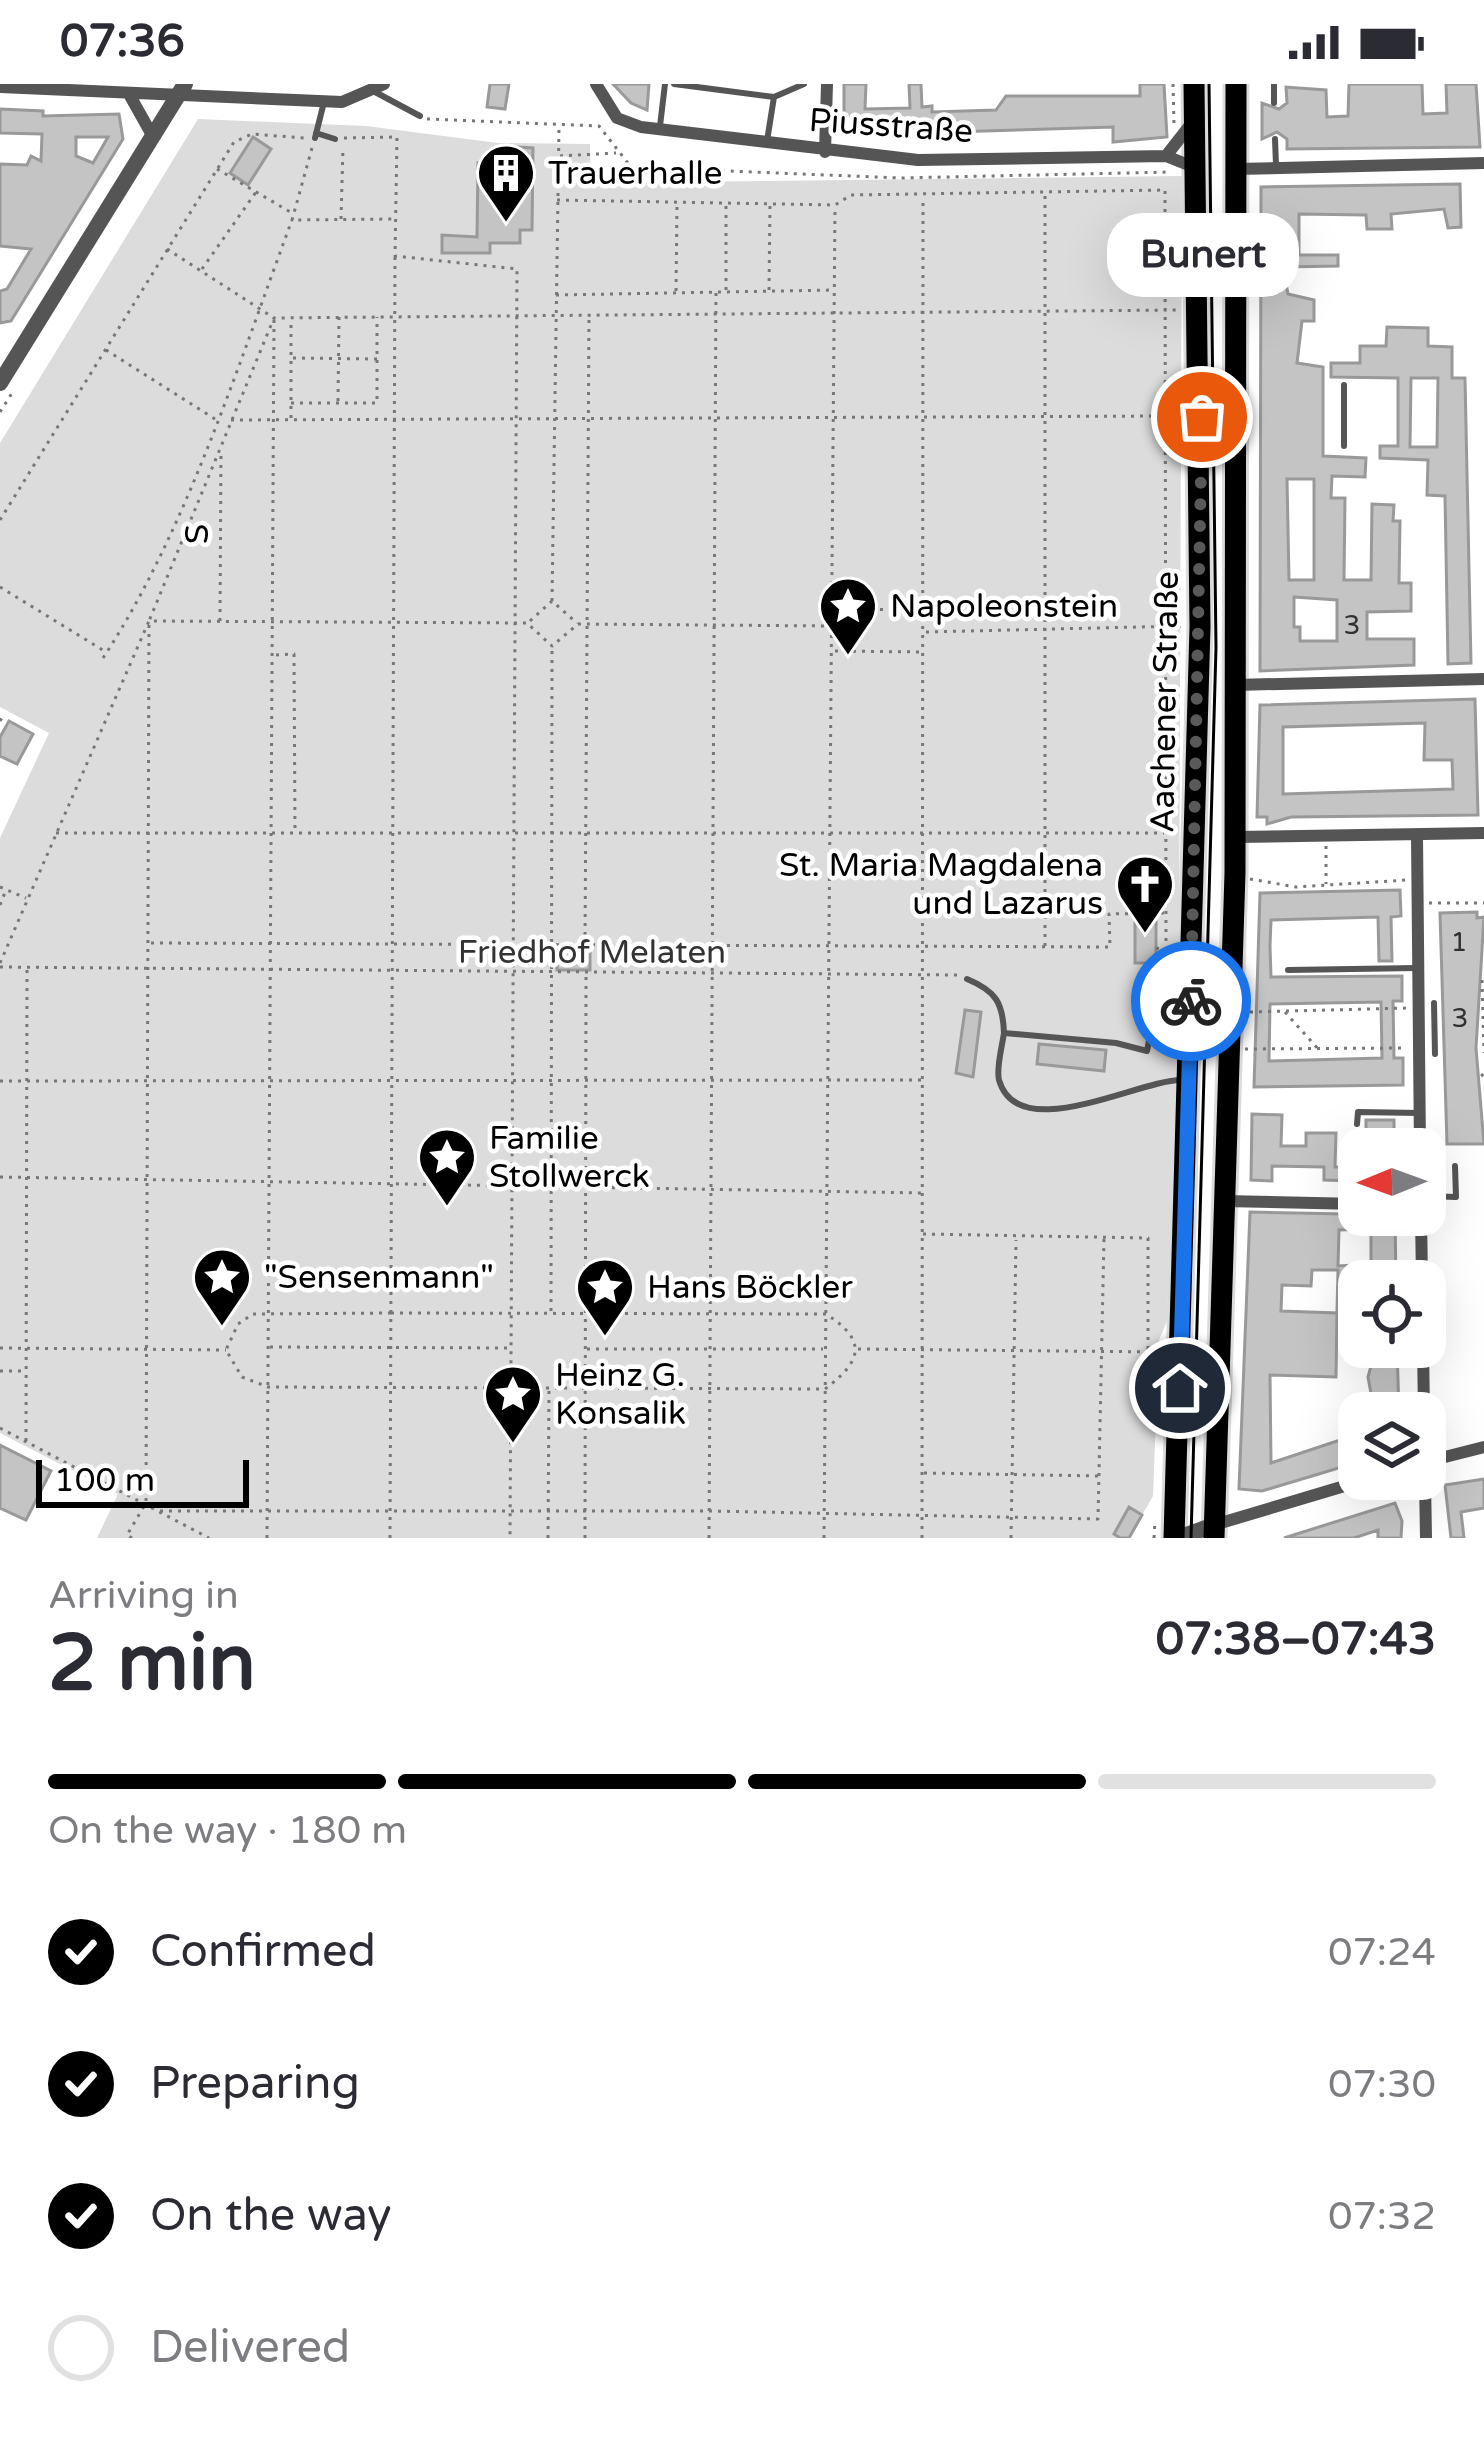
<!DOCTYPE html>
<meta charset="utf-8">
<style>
body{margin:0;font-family:"Varela Round",sans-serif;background:#f2f2f3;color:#2b2b33;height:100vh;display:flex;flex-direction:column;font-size:45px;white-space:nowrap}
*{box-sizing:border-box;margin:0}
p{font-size:39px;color:#7c7c81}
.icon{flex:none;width:66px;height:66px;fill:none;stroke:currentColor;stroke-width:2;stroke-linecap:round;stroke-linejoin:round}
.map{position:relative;height:1454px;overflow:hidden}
.drawer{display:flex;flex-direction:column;background:#fff;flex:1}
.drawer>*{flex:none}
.needle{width:78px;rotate:269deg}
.buttons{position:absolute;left:1338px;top:1044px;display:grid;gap:24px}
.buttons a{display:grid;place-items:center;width:108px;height:108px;border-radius:24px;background:#fff;box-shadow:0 12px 48px #0002;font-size:60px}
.scale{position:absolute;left:36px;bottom:30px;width:213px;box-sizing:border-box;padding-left:12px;border:6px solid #000;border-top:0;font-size:33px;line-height:42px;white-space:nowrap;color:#000;-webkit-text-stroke:9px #fff;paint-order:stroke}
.pin{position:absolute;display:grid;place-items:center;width:102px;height:102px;color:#fff;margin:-51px;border:6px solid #fff;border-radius:50%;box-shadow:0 3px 12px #0007}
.courier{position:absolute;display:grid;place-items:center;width:120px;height:120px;margin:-60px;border:9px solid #1a73e8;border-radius:50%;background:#fff;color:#222;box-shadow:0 3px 15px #0007}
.bubble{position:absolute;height:84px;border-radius:36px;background:#fff;box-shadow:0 12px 48px #0002;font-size:39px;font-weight:800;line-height:84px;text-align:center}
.summary em{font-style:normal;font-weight:800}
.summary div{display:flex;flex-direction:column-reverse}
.summary{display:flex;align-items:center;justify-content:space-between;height:204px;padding:0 48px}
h1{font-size:78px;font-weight:800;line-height:90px}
.bar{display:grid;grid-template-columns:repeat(4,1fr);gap:18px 12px;align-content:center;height:144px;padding:0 48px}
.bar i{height:15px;border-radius:9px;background:#e1e1e2}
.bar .selected{background:#000}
.bar p{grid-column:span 4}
ol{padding:0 48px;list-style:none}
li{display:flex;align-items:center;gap:36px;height:132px}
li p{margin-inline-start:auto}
li .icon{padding:12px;border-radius:50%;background:#000;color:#fff;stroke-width:4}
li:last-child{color:#7c7c81}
li i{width:66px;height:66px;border:6px solid #e1e1e2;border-radius:50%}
.status{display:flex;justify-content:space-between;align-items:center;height:84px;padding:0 60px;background:#fff;direction:ltr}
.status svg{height:33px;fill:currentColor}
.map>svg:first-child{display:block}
.green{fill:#dcdcdc}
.building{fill:#c4c4c4;stroke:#999;stroke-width:3;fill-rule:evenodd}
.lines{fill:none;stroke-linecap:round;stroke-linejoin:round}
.primary-casing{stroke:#dbdbdb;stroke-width:27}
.path{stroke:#777;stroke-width:3;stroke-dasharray:3 6;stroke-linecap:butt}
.service{stroke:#555;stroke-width:6}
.minor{stroke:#555;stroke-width:12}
.tertiary{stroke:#555;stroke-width:16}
.primary{stroke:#000;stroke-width:21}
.tram{stroke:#000;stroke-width:3}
.done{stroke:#595959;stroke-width:12;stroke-dasharray:0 21.6}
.route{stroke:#1a73e8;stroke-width:15}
.labels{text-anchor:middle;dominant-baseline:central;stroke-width:9;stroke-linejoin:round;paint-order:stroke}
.number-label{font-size:27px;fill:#313131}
.street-label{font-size:33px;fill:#000;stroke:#fff}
.poi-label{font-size:33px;fill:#000;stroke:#fff;text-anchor:start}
.park-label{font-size:33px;fill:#333;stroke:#fff}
</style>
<div class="status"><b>07:36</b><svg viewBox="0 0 49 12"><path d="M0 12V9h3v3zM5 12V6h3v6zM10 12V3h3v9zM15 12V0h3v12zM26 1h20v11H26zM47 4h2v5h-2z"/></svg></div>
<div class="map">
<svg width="1484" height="1454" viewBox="0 0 1484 1454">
<rect width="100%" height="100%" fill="#fff"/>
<path class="green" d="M198 35 366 42 498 59 590 60 591 99 1182 92 1179 864 1167 1237 1159 1256 1153 1412 1129 1454H97L118 1410 0 1349V754L49 649 0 623V359Z"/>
<path class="building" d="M490 0H509L505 25 487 23Z
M613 0H649L647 26 631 19Z
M844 0H866L865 25 910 24 909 0H921L922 23 932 22V28L996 26 1006 12H1140V0H1164L1167 53 1113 58V43L851 51V33H844Z
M1349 0H1422L1423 30 1447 29 1446 0H1476L1480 63 1287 65V55L1277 48 1262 55V19L1279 25 1287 19 1286 3 1326 6 1327 33 1348 32Z
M0 25 43 27V32L119 30 123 55 11 237 0 239V207L7 205 31 165 0 162V80L27 81 31 72 41 77 42 50 0 49ZM76 53H108L93 79 76 72Z
M253 53 271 65 248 101 230 89Z
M518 63 533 64 532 146H520V159H490V169H442V151L477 153 478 79 518 83Z
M1460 100 1461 143 1448 144 1444 125 1391 130 1392 145H1367L1366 131 1299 130V171H1338V182L1283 183 1288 210 1314 216V237H1302L1297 279 1323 283V372L1366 374 1365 393 1332 392 1331 414H1345L1344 496H1371L1372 420 1394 421 1393 437H1400L1399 499H1411V527L1367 528V555H1414V581L1260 587 1261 103ZM1287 395H1314V496H1289ZM1294 513 1337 516V557H1300V543H1294Z
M1387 243 1428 244V262L1452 263V294H1465L1471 579 1448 580 1445 412 1427 411 1428 376 1380 374V362H1398V294L1331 293V279H1360V262H1386ZM1411 294H1438L1437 363H1410Z
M1475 615 1478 731 1291 733 1267 740V733H1257L1260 621ZM1425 639 1424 676H1452L1453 705 1283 710V643Z
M9 637 33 650 17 680 0 672V653Z
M1400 806 1401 832 1391 833 1392 877H1379L1378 833 1271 836 1270 862 1271 893 1402 892V917H1393L1394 974H1403V1001L1254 1003 1260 809ZM1381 918 1382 974 1269 977 1270 920Z
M1477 828V834L1484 833 1476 964 1484 1060H1447L1440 829Z
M1135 838H1156V879H1135Z
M557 867H590V886H557Z
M965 926 981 928 973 993 956 989Z
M1039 960 1106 966 1104 987 1037 980Z
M1252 1030 1282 1031 1281 1062H1306V1049H1336L1335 1083H1354V1097L1324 1096V1083L1272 1082V1097L1251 1096Z
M1366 1036H1394V1065H1366Z
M1250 1128 1395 1131 1396 1197H1351V1227H1337L1338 1186H1312L1311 1202 1282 1201 1281 1227 1337 1229 1336 1293 1270 1291 1271 1379 1349 1353H1359V1378L1262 1407 1239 1405ZM1371 1145V1180L1338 1182 1339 1146Z
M1376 1263H1397L1399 1329 1374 1326 1368 1293Z
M0 1361 51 1387 26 1436 0 1424Z
M1484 1395V1424L1461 1428 1464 1454H1451L1445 1401Z
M1395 1419 1402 1437 1401 1454H1378V1446L1354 1454H1284Z
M1129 1423 1142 1431 1129 1454H1120L1114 1450Z"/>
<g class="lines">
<g class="primary-casing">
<path id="primary" d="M1174 1454 1200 543 1194 0
M1214 1454 1235 789 1236 0"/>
</g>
<path class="path" d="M1173 0 1174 40
M427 35 599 42 631 83 900 94 1171 88
M344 54 397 53 395 172 517 185 510 1454
M312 64 292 136 393 135
M560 72 616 69
M217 85 292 129
M559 86 628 83
M557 95 620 91 629 84
M557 116 835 121 851 111 1165 106 1166 864H1175
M341 135 343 63
M167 165 274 234 1176 226
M202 185 256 108
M726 206V120
M769 206 770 119
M676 207 677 121
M556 211 834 206
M106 266 215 335
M293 274 377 275
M338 317 339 233
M291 319H377V233
M0 328 12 309
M291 334V236
M231 336 1164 332
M0 436 234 58 252 50 304 54
M0 503 106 568
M552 517 559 43
M835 525 921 526
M220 537 221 366
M530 537 552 517 577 539
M926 548 1181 542
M835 567 921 568
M276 571 294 570 295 747
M103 574C185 450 240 276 292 136
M0 637 2 634
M56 749H1164
M1326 762V800
M1250 795 1296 803 1407 796
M0 803 26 814
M1429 819H1484
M0 821 6 806
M151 859 1110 863 1109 830 1164 829
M585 860 589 233
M1045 862V110
M1156 864 1169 867
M0 879 149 537 527 539 552 562 578 540 831 542
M0 883 958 891
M1482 896 1484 969
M1250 928 1408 924
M1285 928 1319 966
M1245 965 1403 964
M1481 992 1484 990
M0 997 922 996
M0 1093 922 1109
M923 1150 1148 1154V1268
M551 1227 552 565
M391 1229 826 1230C868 1257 862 1277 825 1305L268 1303 242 1293 226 1266 238 1240 253 1230Z
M270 1263 510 1264
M0 1264 226 1266
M587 1265H823
M858 1265 1161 1268
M0 1287H24
M0 1344 209 1454
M26 1357 27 885
M924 1389 1099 1392
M160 1427H709L1098 1435 1104 1154
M132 1454 127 1451 146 1419 149 537 274 234
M267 1454 274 236
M390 1454 395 172
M548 1454 549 1306
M585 1454 586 892
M709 1454 716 208
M824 1454 835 122
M922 1454 923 113
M1011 1454 1016 1156
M1154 1454 1155 1437"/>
<path class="service" d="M674 0 774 13 804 0
M1274 0V19
M375 8 420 32
M660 42 665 0
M316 49 335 55
M315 54 324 18
M1275 55 1276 81
M767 57 774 13
M1344 362V301
M1288 886 1416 884
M967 895C996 907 1003 919 1004 949L1116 959 1147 967C1151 943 1156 926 1181 921
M1434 919 1435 970
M1004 949C1002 963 996 984 999 996 1018 1062 1138 996 1181 996
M1357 1040 1358 1028 1419 1029
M1425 1112 1456 1113 1455 1082"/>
<path class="minor" d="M596 0 617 34 641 43 918 76 1166 72 1196 84
M0 3 342 18 384 0
M129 10 152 51
M825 68 827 0
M1166 72 1191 40
M1236 85 1484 79
M1235 601 1484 595
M1417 752 1420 1065
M1235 753 1484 749
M1224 1117 1359 1120
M1421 1131 1422 1197
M1423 1263 1424 1329
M1425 1378 1484 1363
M1425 1395 1426 1454
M1214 1441 1368 1395"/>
<path class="tertiary" d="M0 299 185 0
M1178 1454 1214 1441"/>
<use href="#primary" class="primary"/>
<path class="tram" d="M1191 1454 1216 563 1209 0"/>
</g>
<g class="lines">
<path class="done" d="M1191 917 1202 333"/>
<path class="route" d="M1180 1304 1191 917"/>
</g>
<defs>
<g id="building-pin" transform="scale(3)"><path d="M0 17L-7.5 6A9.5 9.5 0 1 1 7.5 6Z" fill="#000" stroke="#fff"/><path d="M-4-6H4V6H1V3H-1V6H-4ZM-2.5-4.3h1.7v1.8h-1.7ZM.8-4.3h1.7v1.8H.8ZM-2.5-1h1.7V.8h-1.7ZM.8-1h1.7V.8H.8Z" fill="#fff"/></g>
<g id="sight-pin" transform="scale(3)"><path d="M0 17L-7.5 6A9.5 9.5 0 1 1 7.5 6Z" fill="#000" stroke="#fff"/><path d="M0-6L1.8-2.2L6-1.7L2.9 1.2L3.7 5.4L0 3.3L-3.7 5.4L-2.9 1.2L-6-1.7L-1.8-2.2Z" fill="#fff"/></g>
<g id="church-pin" transform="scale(3)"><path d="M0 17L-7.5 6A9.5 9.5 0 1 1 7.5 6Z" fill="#000" stroke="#fff"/><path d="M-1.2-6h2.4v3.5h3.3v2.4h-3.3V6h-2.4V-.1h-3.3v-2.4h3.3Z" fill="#fff"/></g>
</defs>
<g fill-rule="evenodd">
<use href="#building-pin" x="506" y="89"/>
<use href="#sight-pin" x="848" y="522"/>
<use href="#church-pin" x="1145" y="800"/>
<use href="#sight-pin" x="447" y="1073"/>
<use href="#sight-pin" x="222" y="1193"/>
<use href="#sight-pin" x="605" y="1203"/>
<use href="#sight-pin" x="513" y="1310"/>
</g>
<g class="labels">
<g class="number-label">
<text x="1352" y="541">3</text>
<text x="1459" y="858">1</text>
<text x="1460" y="934">3</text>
</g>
<g class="street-label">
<text transform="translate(891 42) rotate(4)">Piusstraße</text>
<text transform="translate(197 450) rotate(-90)">S</text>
<text transform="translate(1165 618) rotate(-89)">Aachener Straße</text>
</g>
<g class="poi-label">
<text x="548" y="89">Trauerhalle</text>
<text x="890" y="522">Napoleonstein</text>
<text x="1103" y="781" text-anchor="end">St. Maria Magdalena<tspan x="1103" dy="38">und Lazarus</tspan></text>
<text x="489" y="1054">Familie<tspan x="489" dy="38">Stollwerck</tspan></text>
<text x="264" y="1193">"Sensenmann"</text>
<text x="647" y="1203">Hans Böckler</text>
<text x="555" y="1291">Heinz G.<tspan x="555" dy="38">Konsalik</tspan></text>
</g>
<g class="park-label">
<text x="592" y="868">Friedhof Melaten</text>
</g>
</g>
</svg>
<div class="buttons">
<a><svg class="needle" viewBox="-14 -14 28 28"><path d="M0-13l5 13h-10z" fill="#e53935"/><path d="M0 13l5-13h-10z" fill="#7c7c81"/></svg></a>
<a><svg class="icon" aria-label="locate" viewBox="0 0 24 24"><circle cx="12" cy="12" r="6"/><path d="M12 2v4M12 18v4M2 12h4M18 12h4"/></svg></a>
<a><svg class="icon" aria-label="layers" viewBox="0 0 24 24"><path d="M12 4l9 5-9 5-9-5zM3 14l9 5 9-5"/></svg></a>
</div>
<div class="scale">100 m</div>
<div class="pin" style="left:1202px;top:333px;background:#ea580c"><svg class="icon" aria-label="bag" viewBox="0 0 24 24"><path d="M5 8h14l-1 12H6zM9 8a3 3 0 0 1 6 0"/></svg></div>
<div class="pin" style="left:1180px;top:1304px;background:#1f2937"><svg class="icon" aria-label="home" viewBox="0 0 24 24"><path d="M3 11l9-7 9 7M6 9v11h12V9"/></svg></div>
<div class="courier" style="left:1191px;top:917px"><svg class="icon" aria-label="bike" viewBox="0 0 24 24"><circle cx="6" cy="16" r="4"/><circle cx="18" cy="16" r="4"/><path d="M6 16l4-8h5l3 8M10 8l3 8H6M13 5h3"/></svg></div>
<div class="bubble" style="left:1107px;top:129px;width:192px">Bunert</div>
</div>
<section class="drawer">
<div class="summary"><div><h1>2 min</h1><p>Arriving in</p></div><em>07:38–07:43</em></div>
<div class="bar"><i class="selected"></i><i class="selected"></i><i class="selected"></i><i></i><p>On the way · 180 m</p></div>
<ol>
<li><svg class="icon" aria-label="check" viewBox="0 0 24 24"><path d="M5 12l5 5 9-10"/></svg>Confirmed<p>07:24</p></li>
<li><svg class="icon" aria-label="check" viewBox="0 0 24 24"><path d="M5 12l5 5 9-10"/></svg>Preparing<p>07:30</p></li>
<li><svg class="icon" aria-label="check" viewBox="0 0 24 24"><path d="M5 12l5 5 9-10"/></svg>On the way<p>07:32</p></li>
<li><i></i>Delivered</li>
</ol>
</section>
